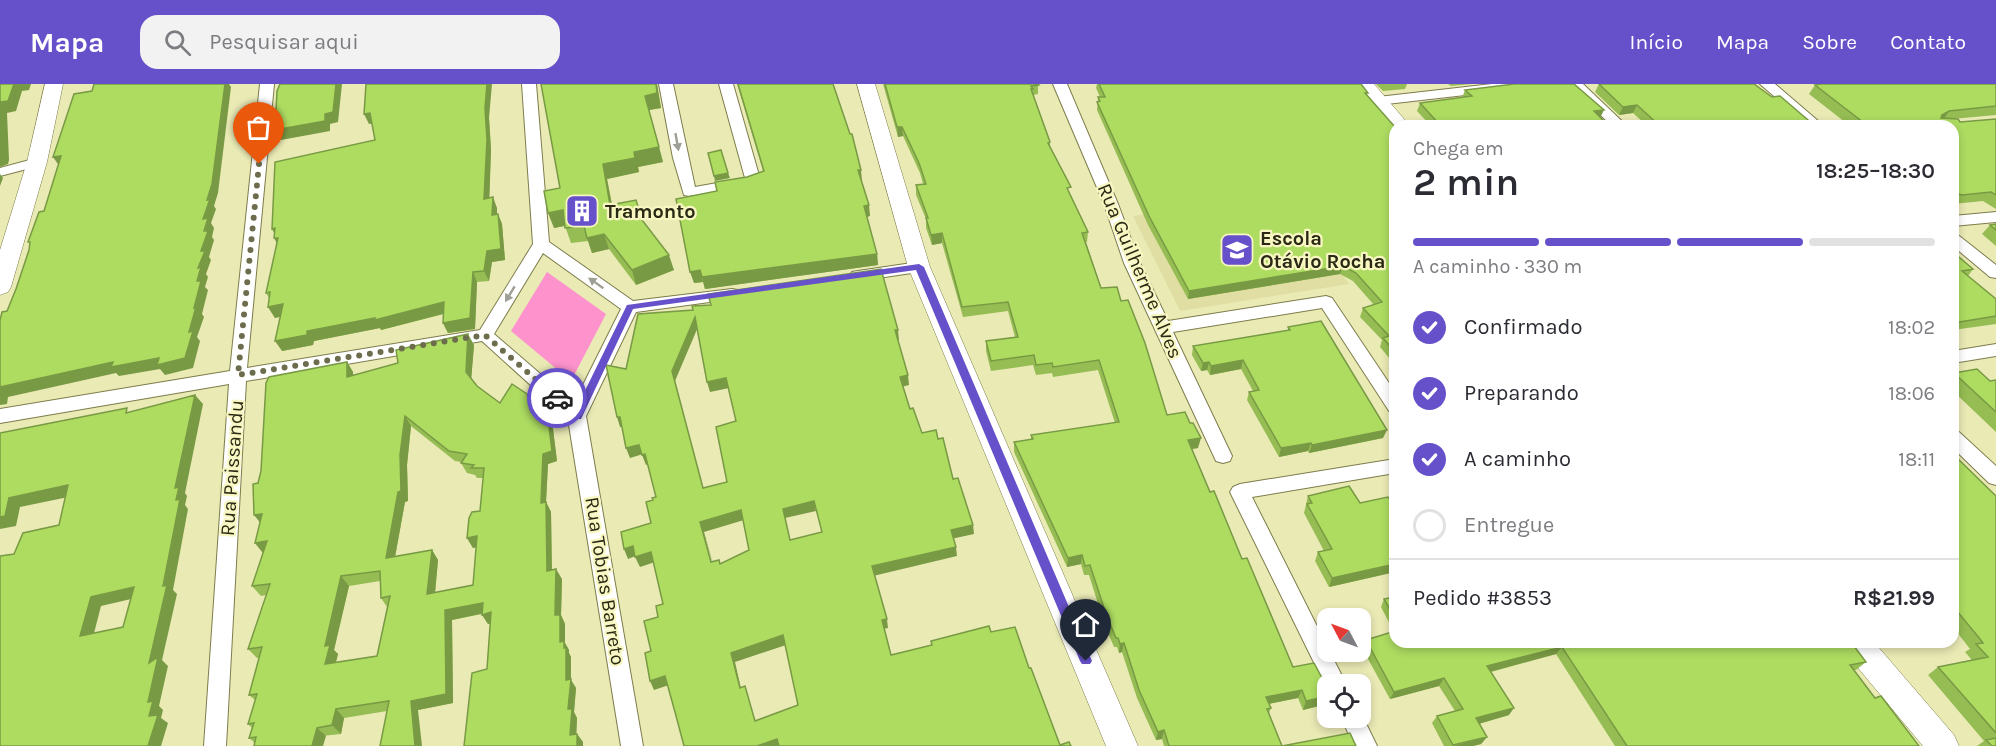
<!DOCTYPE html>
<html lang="pt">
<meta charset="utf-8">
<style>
body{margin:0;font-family:Karla,sans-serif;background:#f2f2f3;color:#2b2b33;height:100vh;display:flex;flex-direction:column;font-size:22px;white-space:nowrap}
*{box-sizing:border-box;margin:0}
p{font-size:20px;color:#7c7c81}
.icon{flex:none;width:33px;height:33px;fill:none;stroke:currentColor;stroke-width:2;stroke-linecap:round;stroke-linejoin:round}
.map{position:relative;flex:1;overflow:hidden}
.details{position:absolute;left:1389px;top:36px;width:570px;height:528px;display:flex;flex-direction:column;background:#fff;border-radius:18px;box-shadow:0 3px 9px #0003}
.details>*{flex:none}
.needle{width:39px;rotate:311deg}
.controls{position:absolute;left:1317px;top:524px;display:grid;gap:12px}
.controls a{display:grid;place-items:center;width:54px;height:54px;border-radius:12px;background:#fff;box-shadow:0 3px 9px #0003;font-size:30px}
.pin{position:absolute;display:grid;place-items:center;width:51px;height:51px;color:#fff;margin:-62px -26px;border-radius:50% 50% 50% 0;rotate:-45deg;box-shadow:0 0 6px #0007}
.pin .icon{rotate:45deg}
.courier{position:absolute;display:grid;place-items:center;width:60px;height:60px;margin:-30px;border:4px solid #6751ca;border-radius:50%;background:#fff;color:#222;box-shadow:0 2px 8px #0007}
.summary em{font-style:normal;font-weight:600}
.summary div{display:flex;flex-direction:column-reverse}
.summary{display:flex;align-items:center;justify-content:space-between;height:102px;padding:0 24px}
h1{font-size:39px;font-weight:600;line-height:45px}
.bar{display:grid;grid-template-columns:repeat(4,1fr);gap:9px 6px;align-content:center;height:72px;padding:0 24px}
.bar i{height:8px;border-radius:4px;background:#e1e1e2}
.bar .current{background:#6751ca}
.bar p{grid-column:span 4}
.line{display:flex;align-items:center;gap:15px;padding:0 24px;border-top:2px solid #e1e1e2}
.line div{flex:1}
ol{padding:0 24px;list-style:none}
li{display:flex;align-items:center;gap:18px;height:66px}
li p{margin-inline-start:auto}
li .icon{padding:6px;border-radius:50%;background:#6751ca;color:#fff;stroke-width:4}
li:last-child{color:#7c7c81}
li i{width:33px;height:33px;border:3px solid #e1e1e2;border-radius:50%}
header{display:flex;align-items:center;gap:36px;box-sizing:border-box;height:84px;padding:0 30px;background:#6751ca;color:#fff}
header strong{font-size:28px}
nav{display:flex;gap:33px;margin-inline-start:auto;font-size:21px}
.search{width:420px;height:54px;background:#f2f2f3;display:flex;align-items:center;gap:15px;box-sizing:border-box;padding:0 21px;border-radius:18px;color:#7c7c81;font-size:22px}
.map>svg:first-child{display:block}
.built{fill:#e0dea2}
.green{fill:#fd92cd}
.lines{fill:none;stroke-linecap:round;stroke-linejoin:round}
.street-casing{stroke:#7d7c4c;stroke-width:2}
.secondary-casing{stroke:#7d7c4c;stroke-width:1}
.street{fill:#fff;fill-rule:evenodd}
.secondary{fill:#fff;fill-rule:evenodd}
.wall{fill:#95bd53;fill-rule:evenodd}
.shaded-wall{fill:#799a44}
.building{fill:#addc61;stroke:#799a44;stroke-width:1.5;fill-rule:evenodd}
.oneway{fill:#9f9f96}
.route{fill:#6751ca}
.done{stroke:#6d6d4d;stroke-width:6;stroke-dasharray:0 10.8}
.labels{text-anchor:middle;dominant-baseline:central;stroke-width:4.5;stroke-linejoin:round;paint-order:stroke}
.poi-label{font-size:20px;font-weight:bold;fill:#292915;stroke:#f8f7c2;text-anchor:start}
.street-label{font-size:20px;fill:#292915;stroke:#f8f7c2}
</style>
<header>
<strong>Mapa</strong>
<div class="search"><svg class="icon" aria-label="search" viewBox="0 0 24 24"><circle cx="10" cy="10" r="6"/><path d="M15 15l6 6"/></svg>Pesquisar aqui</div>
<nav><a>Início</a><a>Mapa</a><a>Sobre</a><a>Contato</a></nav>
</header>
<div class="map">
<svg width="1996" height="662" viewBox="0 0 1996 662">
<rect width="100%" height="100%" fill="#eaeab5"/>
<path class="built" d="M1286 111 1349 200 1180 227 1133 132Z"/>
<path class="green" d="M547 188 606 230 571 297 511 247Z"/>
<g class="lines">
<g class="street-casing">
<path id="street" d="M260 0H274L247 284 480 246 533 160 522 0H536L549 158 633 217 732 205 738 206 740 210 738 214 732 215 636 228 586 332 643 662H621L568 335 482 257 246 297 226 662H204L229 300 0 339V325L230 287ZM543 169 621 225 574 319 494 250Z
M659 0H673L695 103 745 94 719 0H733L760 95 749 102 689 112 684 111 673 74Z
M1053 0H1067L1118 120 1140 179 1168 237 1326 212 1332 214 1395 308V329L1389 327 1322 224 1173 248 1232 372 1230 377 1223 379 1216 377 1124 179 1104 120Z
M1492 0H1533L1526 4 1378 21 1371 17 1378 13Z
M1568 0H1583L1627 42H1612Z
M1760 0H1775L1824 42H1809Z
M37 74 42 75 44 78 42 81 0 92V84Z
M1996 128V138L1953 142V132Z
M1953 149 1958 151 1996 181V194L1990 193 1953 162Z
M919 178 927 183 925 187 858 197 852 196 850 192 852 188 858 187Z
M1996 260V272L1953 279V267Z
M1953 346 1959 348 1996 382V401L1989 399 1953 364Z
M1395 375V389L1252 413 1346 600H1328V607L1230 408 1233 403 1240 400Z
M1360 627 1377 662H1354L1341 633H1360Z"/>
</g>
<g class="secondary-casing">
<path id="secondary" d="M45 0H63L47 78 11 203 8 208 0 211V166L27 78Z
M857 0H875L930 183 1138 662H1106L908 183Z
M1355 0H1374L1410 42H1395V47L1393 46Z
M1840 558H1874L1954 651 1959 662H1923L1844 567Z"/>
</g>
<use href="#street" class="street"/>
<use href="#secondary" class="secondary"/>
</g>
<path class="wall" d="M366 0 489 34 491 66 489 114 497 124V130H498L502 140 505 176 492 178 489 197 477 198 475 245 448 249 443 239 444 230 381 246 380 244 314 257 313 261 282 267 280 232 275 234 268 223 269 214 266 209 277 159 275 149 272 145 375 56 372 39 369 40Z
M541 0H657L661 24 649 26 663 78 638 83 639 88 607 95 612 121 642 136 674 186 636 201 609 165 592 169 588 157 571 159 565 142 554 144 560 104Z
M737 0H833L862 97H861L870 132 867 133 877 170 878 181 705 205 703 198 694 199 717 107 747 93 763 87Z
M883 0H1038V10L1033 11 1050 58V62L1070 111 1088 148 1087 158H1086L1101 204 1121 217 1167 331 1198 364 1192 365 1210 408 1293 583 1328 605 1327 620 1303 626 1298 614 1269 620 1271 624 1269 629 1282 662H1164L1162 655 1156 656 1137 614 1122 568 1119 569 1117 563H1114L1104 539 1089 491H1084L1081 480 1067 483 1014 368V358L1031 356V351L1115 339 1098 286 1053 293 1052 289 1036 291 1033 281 991 287 986 267V257L1015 253 1008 227 963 233 942 159 932 161 926 144V135L916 111V101L923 100 920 89 903 52 898 53Z
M1097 0H1361L1368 12 1395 43V281L1380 263 1382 256 1360 233 1363 224 1374 221 1353 197 1340 190 1188 215 1148 141 1097 26 1098 13H1100L1096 4Z
M1376 0H1407L1405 5 1383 7Z
M1448 0H1472L1451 2Z
M1599 0 1772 13 1815 42H1647L1633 29 1619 31 1595 8Z
M1996 0V31L1952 35 1960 38 1996 35V125L1983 117 1953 120V42H1850L1809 10 1815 1Z
M1465 6 1600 34 1609 42H1431L1417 27 1420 19 1462 14Z
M1996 140V162L1982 150 1990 141Z
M1953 168 1973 185 1968 192 1996 215V240L1953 246Z
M1288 243 1383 354 1309 369 1308 367 1279 373 1247 316 1249 308 1253 307 1241 285 1210 291 1207 286 1201 287 1192 271 1193 262 1288 246Z
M474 261 471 295 477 302 500 319 531 320 533 328 552 337 557 377 548 380 546 418 551 428 552 486 562 495 561 531 565 540V559L569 566V569L571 573V596L576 604 574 628 577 634 576 650H577L583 658 487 585 490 539 488 540 482 530 452 536 453 619 418 626 387 627 344 634 341 650 255 659 249 654 252 644 248 640 255 616 249 611 259 574H257L248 565 266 511 261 512 252 502 263 469 255 459 260 438 258 399 347 278 353 288V291ZM411 342 455 377 461 378V379L467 389 475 391 477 394H483L480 427 467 454 473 464 476 463 473 501 435 509 438 476 432 466 395 473 405 418 408 417 407 381ZM380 497 381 514 387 523 377 572 336 578 338 570 334 566 349 502Z
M1954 289 1990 297 1996 296V348L1953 307V290Z
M1953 370 1996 412V662H1977L1984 657 1928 591 1938 583 1972 576 1965 568 1970 565 1953 543Z
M1395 395V405L1392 401Z
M1308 412 1395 423V488L1329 503 1315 477 1318 468 1324 467 1304 429Z
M1395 513V558H1851L1866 578 1856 586H1854L1875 614 1919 662H1615L1556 570 1491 588 1509 631 1479 640 1487 653 1481 660 1473 662H1444L1432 639 1437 632 1455 627 1439 602 1390 615 1362 564 1366 556 1394 548 1381 523 1384 515Z"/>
<path class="shaded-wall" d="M14 0H31L29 6 22 7 16 27 7 29 9 76 8 80 0 83V18Z
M225 0H229L231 3 218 109 214 122 216 125 211 139 214 144 212 153 214 156 209 173 211 176 206 190 208 193 205 203 208 206 202 230 204 233 197 253 200 257 193 284 165 291 160 285 119 292 116 289 8 313 7 320 0 321V303L189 248 194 224 197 197 198 184 204 147 203 135 207 116Z
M336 0H342L338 38 330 40V47L281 56 275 46 325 30Z
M487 0H492L489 34 491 66 489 125 484 115 485 24Z
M656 0H657L661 24 649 26 645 12Z
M1637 21 1633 29 1619 31 1623 23Z
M1604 26 1600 34 1594 27Z
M1949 27 1943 36 1935 40 1942 31Z
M370 29 375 39 369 40 364 30Z
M897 43H902L903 52 898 53Z
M659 63 663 78 638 83 639 88 607 95 615 136 610 121 603 80 634 68Z
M61 72 60 83 53 73Z
M858 86H861L862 97H859Z
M728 89 730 94 715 97 714 92Z
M0 90 3 94 0 102Z
M493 113 497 124V141L492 131Z
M869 121 870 132 865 133 864 122Z
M563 126 568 141 554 144 548 129Z
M498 130 502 140 505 176 492 178 489 197 484 187 487 167Z
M275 144 281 155 280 165 274 154H277L272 145Z
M942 149V159L932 161 931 151Z
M604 150 609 165 592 169 587 154Z
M877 170 878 181 705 205 702 193Z
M669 171 674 186 636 201 632 186Z
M1343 182 1340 190 1188 215 1189 207Z
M700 186 703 198 694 199 690 188Z
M473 188 477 198 475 245 448 249 443 239Z
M444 218 450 228 381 246 380 244 314 257 313 261 282 267 275 257 307 247Z
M283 220 289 231 275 234 268 223Z
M695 233 698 243 675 297 706 414 672 287Z
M895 246H898L899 256H896Z
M468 250 474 261 471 298 466 288Z
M1243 276 1241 285 1210 291 1211 282Z
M347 278 353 288 354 303 347 293Z
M1209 278 1207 286 1201 287 1203 279Z
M908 291 909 301 901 303 900 293Z
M726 294 729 304 710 308 707 298Z
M527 310 531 320 536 338 531 328Z
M195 311 203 320 185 409 187 412 185 421 188 425 173 506 177 510 162 576 168 582 159 622 163 626 161 634 168 639 161 662H148L149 579 163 502 176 416 175 404Z
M547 327 552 337 557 377 548 380 546 418 551 428 552 497 547 487 541 419 543 370Z
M405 332 411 342 407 381 408 417 405 418 393 484 386 474Z
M617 333H620L624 343H620Z
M1387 346 1383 354 1309 369 1312 361Z
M1201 354 1198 364 1186 366 1188 356Z
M1311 359 1308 367 1279 373 1281 364Z
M639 361 643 370 630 374 626 364Z
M645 370 648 380 646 381 642 371Z
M68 401 78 411 20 423 16 442 0 445V433L9 414Z
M814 417 816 427 785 434 783 425Z
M741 426 744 436 704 448 715 487 700 438Z
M262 430V441L254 431Z
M973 441 974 450 951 455V446Z
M477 452 483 462 473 464 467 454Z
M267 457 263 469 255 459Z
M633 462 638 471 628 475 624 465Z
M956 463 957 472 873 492 872 482Z
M432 466 438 476 434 520 427 510Z
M651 468 655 478 640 483 635 473Z
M1082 471 1081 480 1067 483 1068 474Z
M1395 480V488L1329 503 1332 494Z
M556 485 562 495 561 531 565 540V559L569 566V569L571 573V596L576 604 574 628 577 634 576 660 570 651 566 596 555 531Z
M341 492 349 502 334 566 338 570 333 589 325 580V562Z
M134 503 144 512 101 522 91 561 80 552 91 513Z
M483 519 489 528 452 536 453 619 418 626 422 662H415L411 617 445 526Z
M491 528 497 538 488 540 482 531Z
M887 535 888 544 883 545 882 536Z
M783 551 786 561 735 578 743 613 731 569Z
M1124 559 1122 568 1119 569 1120 560Z
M1562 563 1556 570 1482 590 1487 582Z
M665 592 669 601 654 606 650 597Z
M1444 594 1439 602 1390 615 1394 608Z
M1302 606 1298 614 1263 621 1266 613Z
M1328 612 1327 620 1303 626 1306 617Z
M1514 624 1509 631 1471 642 1476 634Z
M336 625 344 634 341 650 332 641Z
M317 644 326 652 323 662H312Z
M1164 646 1162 655 1156 656 1158 648Z
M577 650 583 658V662H577Z
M1487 653 1481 660 1473 662H1453Z
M777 655 780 662H757Z"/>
<path class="building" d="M0 0H14L8 17 0 18Z
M94 0H225L212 100 207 116 210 115 203 135 208 134 204 147H208L201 167H205L198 184 201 183 197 197H201L194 224 196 223 189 248 193 247 185 274 157 281 159 274 111 283 113 278 0 303V236L2 228 7 227 16 205 29 166 30 158H28L39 128 44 127 61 72 53 73 74 10 92 7Z
M280 0H336L333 28 325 30V37L275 46 277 7Z
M366 0H487L485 24 487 56 484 115 493 113 492 131 498 130 501 165 487 167 484 187 473 188 470 234 443 239 444 218 375 236V234L307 247V251L275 257 283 220 268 223 270 208 266 209 278 154H274L275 144 272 145 275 78 375 56 370 29 364 30Z
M541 0H656L657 9 645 12 659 63 634 68 635 74 603 80 610 121 636 116 642 136 669 171 632 186 604 150 587 154 584 142 565 144 563 126 548 129 544 107 560 104Z
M738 0H833L850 50H852L861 86H858L869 121 864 122 877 170 702 193 700 186 690 188 676 115 717 107 715 98 747 93 764 87Z
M885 0H1038L1039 1 1031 2 1033 5H1031L1050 58 1048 59 1071 103 1067 104 1088 148 1082 149 1101 204 1117 203 1121 217 1128 216 1145 259 1167 331 1185 328 1190 339H1193L1201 354 1188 356 1210 408 1214 407 1242 475 1247 474 1293 583 1314 579 1328 605V612L1306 617 1302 606 1266 613 1271 624 1267 625 1282 662H1169L1164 646 1158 648 1139 606 1124 559 1120 560 1118 554H1116L1106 530 1090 481 1085 482 1082 471 1068 474 1014 358 1033 355 1031 351 1119 338 1099 276 1053 283 1052 279 1036 281 1034 271 991 277 986 257 1018 253 1008 218 962 223 942 149 931 151 926 134H928L916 101 926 100 919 79 902 43H897Z
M1099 0H1361L1368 9H1365L1395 43V268L1383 254 1389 252 1363 224 1382 218 1356 189 1343 182 1189 207 1149 132 1097 18 1100 17 1098 13H1105Z
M1514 0H1574L1604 26 1594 27 1609 42H1441L1420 19 1472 12 1465 6Z
M1599 0H1754L1772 13 1780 12 1815 42H1660L1637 21 1623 23Z
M1821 0H1996V22L1949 27 1942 31 1941 34 1958 35 1960 38 1996 35V111L1991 108 1962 111 1955 109 1953 108V42H1868L1815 1Z
M721 66 728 89 714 92 708 69Z
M1996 140V146L1990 141Z
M1953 168 1973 185 1962 187 1996 215V232L1953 239Z
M881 185 898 246H895L908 291 900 293 910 325 913 324 922 349 936 346 938 355 943 354 953 395 958 394 973 441 951 446 956 463 872 482 887 535 882 536 891 571 932 561 931 557 989 542 991 548 1015 543 1029 584H1031L1060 661 1069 658 1071 662H779L777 655 757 662H684L675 628 665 592 650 597 645 569 651 567 644 537 658 533 656 522 663 520 651 468 635 473 633 462 624 465 621 448 651 439 646 418 653 416 652 414 656 413 645 370 642 371 639 361 626 364 620 333H617L606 281 626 285 638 230 693 226 692 222 711 221 708 210ZM695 233 707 298 726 294 736 337 716 343 727 398 703 404 672 287ZM814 417 822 448 790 456 783 425ZM741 426 749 466 720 480 719 476 711 478 700 438ZM783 551 798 621 755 637 745 602 740 604 731 569Z
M1321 237 1387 346 1312 361 1311 359 1281 364 1249 308 1259 306 1243 276 1211 282 1209 278 1203 279 1193 262 1290 246 1288 243Z
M468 250 466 288 477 302 500 319 512 300 527 310 531 328 547 327 552 367 543 370 541 419 546 418 547 487 556 485 555 531H560V558L564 557V564H566V596L571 595 568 625H572L570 651 577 650V662H464L472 589 487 585 491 528 482 531 483 519 445 526 446 610 411 617 415 662H380L389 617 336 625 332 641 317 644 312 662H254L256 653 249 654 254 639 248 640 257 610 249 611 262 563 248 565 270 500 252 502 267 457 255 459 262 430 254 431 253 400 258 399 261 387 266 299 269 293 347 278V293L398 279 396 266ZM405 332 449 367 467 370 461 379 474 381 471 384H484L480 427 472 428 469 434 467 454 477 452 473 501 427 510 432 466 386 474 398 408 401 407 400 371ZM380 487 381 514 390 512 377 572 325 580 330 561 325 562 341 492Z
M1977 285 1990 297 1996 296V328L1954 289Z
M195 311 175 404 179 403 176 416 180 415 163 502 167 501 149 579 158 573 148 618 153 617 149 632 158 631 148 662H0V472L14 470 23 449 59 441 68 401 9 414 5 432 0 433V349L127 324 126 329ZM134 503 123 543 80 552 91 513Z
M1953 370 1996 412V649L1938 583 1988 573 1976 560 1983 559 1980 555 1957 527 1953 528Z
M1349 402 1360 419 1388 413 1395 423V480L1332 494 1318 468 1332 465 1307 420 1312 419 1308 412Z
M1395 513V534L1384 515Z
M1395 547V558H1851L1866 578 1850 581 1875 614 1881 612 1919 662H1627L1562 563 1487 582 1514 624 1476 634 1487 653 1453 661 1437 632 1463 625 1444 594 1394 608 1366 556Z
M1350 649 1356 662H1282Z
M1996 654V662H1992L1986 656Z"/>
<defs><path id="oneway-solid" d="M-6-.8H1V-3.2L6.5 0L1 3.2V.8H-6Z" transform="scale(1.5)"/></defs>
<g class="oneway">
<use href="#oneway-solid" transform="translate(677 58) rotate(80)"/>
<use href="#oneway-solid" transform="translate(596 199) rotate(-145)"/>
<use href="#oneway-solid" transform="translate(510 210) rotate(121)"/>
</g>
<path class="route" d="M919 180 924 183 1092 577 1090 580H1082L1080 577 916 186 633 225 581 335H574L552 314 553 312H560L576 325 627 221Z"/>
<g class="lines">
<path class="done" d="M259 80 238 291 485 251 557 314"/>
</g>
<defs>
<g id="building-square" transform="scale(1.725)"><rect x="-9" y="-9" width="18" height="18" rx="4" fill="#6751ca" stroke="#f8f7c2"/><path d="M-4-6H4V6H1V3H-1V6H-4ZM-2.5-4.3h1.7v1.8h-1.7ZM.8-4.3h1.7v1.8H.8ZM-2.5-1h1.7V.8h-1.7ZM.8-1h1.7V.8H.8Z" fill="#fff"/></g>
<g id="school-square" transform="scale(1.725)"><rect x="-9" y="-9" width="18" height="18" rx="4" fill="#6751ca" stroke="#f8f7c2"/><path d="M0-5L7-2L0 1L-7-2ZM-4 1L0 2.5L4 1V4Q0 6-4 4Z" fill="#fff"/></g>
</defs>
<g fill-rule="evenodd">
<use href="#building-square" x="582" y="127"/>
<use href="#school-square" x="1237" y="166"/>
</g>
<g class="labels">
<g class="poi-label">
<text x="605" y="127">Tramonto</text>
<text x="1260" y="154">Escola<tspan x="1260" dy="23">Otávio Rocha</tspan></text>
</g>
<g class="street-label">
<text transform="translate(1140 187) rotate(67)">Rua Guilherme Alves</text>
<text transform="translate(232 384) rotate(-86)">Rua Paissandu</text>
<text transform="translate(605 497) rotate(81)">Rua Tobias Barreto</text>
</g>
</g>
</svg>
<div class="controls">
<a><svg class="needle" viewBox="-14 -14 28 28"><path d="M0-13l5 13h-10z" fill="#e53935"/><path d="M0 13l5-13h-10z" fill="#7c7c81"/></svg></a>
<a><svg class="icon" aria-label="locate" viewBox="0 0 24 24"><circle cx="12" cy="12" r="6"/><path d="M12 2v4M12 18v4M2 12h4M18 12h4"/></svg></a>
</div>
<div class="pin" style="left:259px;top:80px;background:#ea580c"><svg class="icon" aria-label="bag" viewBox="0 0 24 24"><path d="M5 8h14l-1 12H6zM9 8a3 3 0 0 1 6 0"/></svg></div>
<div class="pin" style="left:1086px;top:577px;background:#1f2937"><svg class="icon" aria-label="home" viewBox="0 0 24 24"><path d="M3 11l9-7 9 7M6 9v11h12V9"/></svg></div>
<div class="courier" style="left:557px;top:314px"><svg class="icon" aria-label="car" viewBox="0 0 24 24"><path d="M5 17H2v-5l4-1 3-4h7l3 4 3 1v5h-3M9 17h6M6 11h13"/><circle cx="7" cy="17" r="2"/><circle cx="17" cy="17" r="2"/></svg></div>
<section class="details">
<div class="summary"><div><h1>2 min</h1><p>Chega em</p></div><em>18:25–18:30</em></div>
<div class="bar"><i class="current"></i><i class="current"></i><i class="current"></i><i></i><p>A caminho · 330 m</p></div>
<ol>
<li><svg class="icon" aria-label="check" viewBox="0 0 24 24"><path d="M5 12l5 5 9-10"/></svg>Confirmado<p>18:02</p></li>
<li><svg class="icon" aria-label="check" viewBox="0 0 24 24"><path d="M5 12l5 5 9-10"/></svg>Preparando<p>18:06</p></li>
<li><svg class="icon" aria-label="check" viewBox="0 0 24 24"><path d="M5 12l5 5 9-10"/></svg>A caminho<p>18:11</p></li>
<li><i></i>Entregue</li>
</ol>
<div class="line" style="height:78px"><div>Pedido #3853</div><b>R$21.99</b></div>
</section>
</div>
